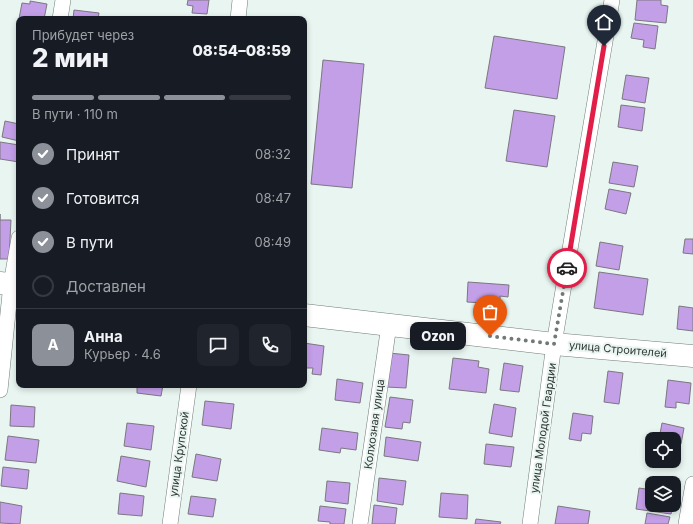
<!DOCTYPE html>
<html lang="ru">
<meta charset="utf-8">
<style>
body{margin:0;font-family:Inter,sans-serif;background:#20242c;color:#f1f3f6;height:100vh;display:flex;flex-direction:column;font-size:15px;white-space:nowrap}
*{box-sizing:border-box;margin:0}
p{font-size:13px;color:#9ea1a6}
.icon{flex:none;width:22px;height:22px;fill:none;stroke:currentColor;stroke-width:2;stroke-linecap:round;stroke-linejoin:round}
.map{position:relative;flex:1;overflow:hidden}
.details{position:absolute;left:16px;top:16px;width:291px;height:372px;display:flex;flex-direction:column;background:#171b24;border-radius:8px;box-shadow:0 2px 6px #0003}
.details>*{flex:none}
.buttons{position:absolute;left:645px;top:432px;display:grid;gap:8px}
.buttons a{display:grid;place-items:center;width:36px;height:36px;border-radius:8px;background:#171b24;box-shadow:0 2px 6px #0003;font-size:20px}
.pin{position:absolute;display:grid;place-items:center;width:34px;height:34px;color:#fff;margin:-41px -17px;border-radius:50% 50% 50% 0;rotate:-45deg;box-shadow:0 0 4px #0007}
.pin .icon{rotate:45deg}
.courier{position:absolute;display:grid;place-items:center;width:40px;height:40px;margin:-20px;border:3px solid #e11d48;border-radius:50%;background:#fff;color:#222;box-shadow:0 1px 5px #0007}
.bubble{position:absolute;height:28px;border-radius:8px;background:#171b24;box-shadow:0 2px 6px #0003;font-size:13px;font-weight:800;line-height:28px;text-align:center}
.headline em{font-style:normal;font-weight:800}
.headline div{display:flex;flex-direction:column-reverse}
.headline{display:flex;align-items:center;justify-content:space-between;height:68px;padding:0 16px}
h1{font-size:26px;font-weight:800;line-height:30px}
.bar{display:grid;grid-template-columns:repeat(4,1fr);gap:6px 4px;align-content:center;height:48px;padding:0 16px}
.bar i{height:5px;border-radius:3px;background:#363941}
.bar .active{background:#8c9099}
.bar p{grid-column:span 4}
.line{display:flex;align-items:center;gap:10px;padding:0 16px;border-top:1px solid #363941}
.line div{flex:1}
.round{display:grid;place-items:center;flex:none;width:42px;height:42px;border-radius:8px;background:#20242c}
ol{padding:0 16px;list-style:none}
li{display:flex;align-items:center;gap:12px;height:44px}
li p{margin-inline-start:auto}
li .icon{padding:4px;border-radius:50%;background:#8c9099;color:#fff;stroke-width:4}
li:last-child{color:#9ea1a6}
li i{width:22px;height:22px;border:2px solid #363941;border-radius:50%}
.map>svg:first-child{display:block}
.building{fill:#c39fe8;stroke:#7c7780}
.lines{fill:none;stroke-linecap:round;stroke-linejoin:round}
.street-casing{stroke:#717d79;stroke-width:16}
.secondary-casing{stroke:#717d79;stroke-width:23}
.street{stroke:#fff;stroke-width:15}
.secondary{stroke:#fff;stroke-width:22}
.done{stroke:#727a77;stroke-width:4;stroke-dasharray:0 7.2}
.route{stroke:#e11d48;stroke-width:5}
.labels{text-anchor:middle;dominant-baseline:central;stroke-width:4;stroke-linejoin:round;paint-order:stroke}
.street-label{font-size:11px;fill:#323736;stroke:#e8f5f1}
</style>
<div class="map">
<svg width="693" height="524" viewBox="0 0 693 524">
<rect width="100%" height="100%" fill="#e8f5f1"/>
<path class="building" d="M188 0H209L207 14 192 13 193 6 187 5Z
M637 0H661V5L668 6 666 23 635 20Z
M30 1 47 4 44 19H19V24H18L22 3 30 4Z
M74 10 99 13 98 19H73Z
M634 23 658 26 655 49 643 47 644 40 631 38Z
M494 36 565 47 557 99 485 88Z
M323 60 364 64 352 188 311 184Z
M626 75 649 78 645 103 622 99Z
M621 105 645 108 642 131 618 127Z
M514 110 555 116 547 167 506 161Z
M5 121 19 124V141L2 137Z
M0 142 19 145V162L0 159Z
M613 162 638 166 634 187 609 183Z
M609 189 631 193 626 214 605 209Z
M0 214V220H11L9 259H0Z
M685 239H693V254L683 253Z
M600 242 623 246 619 270 596 266Z
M599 272 648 279 643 315 594 308Z
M468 282 509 285 508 297 500 296V303H493L490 309 484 303 467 302Z
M679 306 693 308V331L677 329Z
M304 343 324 346 321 375 312 374 313 368H304Z
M389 353 409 355 406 388 386 387Z
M453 358 479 361 478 367 489 369 486 393 449 389Z
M504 363 523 366 519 392 500 390Z
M608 371 623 373 619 404 604 402Z
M337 379 363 383 360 403 335 400Z
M668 380 691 383 689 404 676 402V408L665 407Z
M137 385H163L161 396 137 393Z
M390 397 413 400 410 423 403 422 402 429 385 427Z
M205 401 234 404 231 429 202 425Z
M494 404 516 408 512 437 489 433Z
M11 405 35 407 34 427 10 426Z
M573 413 593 416 591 434 582 433 581 441 569 439Z
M127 423 154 426 151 450 124 446Z
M662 423 684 428 681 444 674 442V439H659Z
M322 428 358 433 356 450 341 448 340 453 319 450Z
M8 436 39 440 36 463 5 460Z
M386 437 421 442 418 461 384 456Z
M486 444 514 447 511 467 484 464Z
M196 454 221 459 217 481 192 477Z
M121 456 150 461 146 487 117 481Z
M3 467 29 470 27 489 1 486Z
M379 478 406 481 403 505 377 501Z
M327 481 350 483 348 504 325 501Z
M639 488 652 490V505H673L671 514 636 509Z
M120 493 144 496 142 516 118 514Z
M441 493 468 495 467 519 439 517Z
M191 496 216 499 213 517 188 514Z
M0 502 22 506 20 524 0 523Z
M374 505 397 508 395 524H372Z
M320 506 346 509 344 524H330V522L318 521Z
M558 506 590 511 588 524H555Z
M647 513 670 517 668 524H645Z
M476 519 501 522 500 524H475Z"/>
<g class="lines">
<g class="street-casing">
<path id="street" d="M60 19 63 0
M238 19 240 0
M0 390 11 284 19 238
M170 524 189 385
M360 524 389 325
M530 524 554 344 612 0
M686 524 693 484"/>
</g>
<g class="secondary-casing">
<path id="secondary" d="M0 283 19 285
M304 315 554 344 693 356"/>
</g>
<use href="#street" class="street"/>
<use href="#secondary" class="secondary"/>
</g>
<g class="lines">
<path class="done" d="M490 336 554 344 567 268"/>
<path class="route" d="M567 268 604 46"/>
</g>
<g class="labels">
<g class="street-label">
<text transform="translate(618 349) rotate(5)">улица Строителей</text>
<text transform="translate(374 424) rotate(-82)">Колхозная улица</text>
<text transform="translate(543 428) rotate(-82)">улица Молодой Гвардии</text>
<text transform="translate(179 454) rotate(-82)">улица Крупской</text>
</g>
</g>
</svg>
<div class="buttons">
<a><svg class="icon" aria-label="locate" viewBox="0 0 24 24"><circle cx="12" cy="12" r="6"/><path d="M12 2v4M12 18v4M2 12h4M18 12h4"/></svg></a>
<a><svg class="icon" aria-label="layers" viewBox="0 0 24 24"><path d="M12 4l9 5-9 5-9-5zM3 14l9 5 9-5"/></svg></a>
</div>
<div class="pin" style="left:490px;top:336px;background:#ea580c"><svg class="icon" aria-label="bag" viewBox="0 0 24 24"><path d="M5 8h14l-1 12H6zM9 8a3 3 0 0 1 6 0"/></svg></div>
<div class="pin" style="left:604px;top:46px;background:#1f2937"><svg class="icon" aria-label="home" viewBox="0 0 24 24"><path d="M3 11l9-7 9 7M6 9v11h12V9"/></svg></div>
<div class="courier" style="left:567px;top:268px"><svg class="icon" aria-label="car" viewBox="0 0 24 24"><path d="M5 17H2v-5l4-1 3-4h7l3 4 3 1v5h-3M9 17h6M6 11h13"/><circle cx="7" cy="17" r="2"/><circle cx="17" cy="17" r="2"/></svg></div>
<div class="bubble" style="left:410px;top:322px;width:56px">Ozon</div>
<section class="details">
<div class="headline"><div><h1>2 мин</h1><p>Прибудет через</p></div><em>08:54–08:59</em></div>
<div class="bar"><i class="active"></i><i class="active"></i><i class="active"></i><i></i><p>В пути · 110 m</p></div>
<ol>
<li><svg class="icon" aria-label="check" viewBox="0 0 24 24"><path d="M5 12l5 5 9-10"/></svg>Принят<p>08:32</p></li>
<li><svg class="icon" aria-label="check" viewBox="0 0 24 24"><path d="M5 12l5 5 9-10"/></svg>Готовится<p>08:47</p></li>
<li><svg class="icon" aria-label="check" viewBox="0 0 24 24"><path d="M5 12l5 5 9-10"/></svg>В пути<p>08:49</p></li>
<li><i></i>Доставлен</li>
</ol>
<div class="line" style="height:72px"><b class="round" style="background:#8c9099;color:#fff">А</b><div><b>Анна</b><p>Курьер · 4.6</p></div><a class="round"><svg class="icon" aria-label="chat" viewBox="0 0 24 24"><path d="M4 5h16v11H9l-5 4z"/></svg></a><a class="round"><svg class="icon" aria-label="phone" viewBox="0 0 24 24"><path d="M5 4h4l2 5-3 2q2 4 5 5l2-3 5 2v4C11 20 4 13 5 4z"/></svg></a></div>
</section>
</div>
